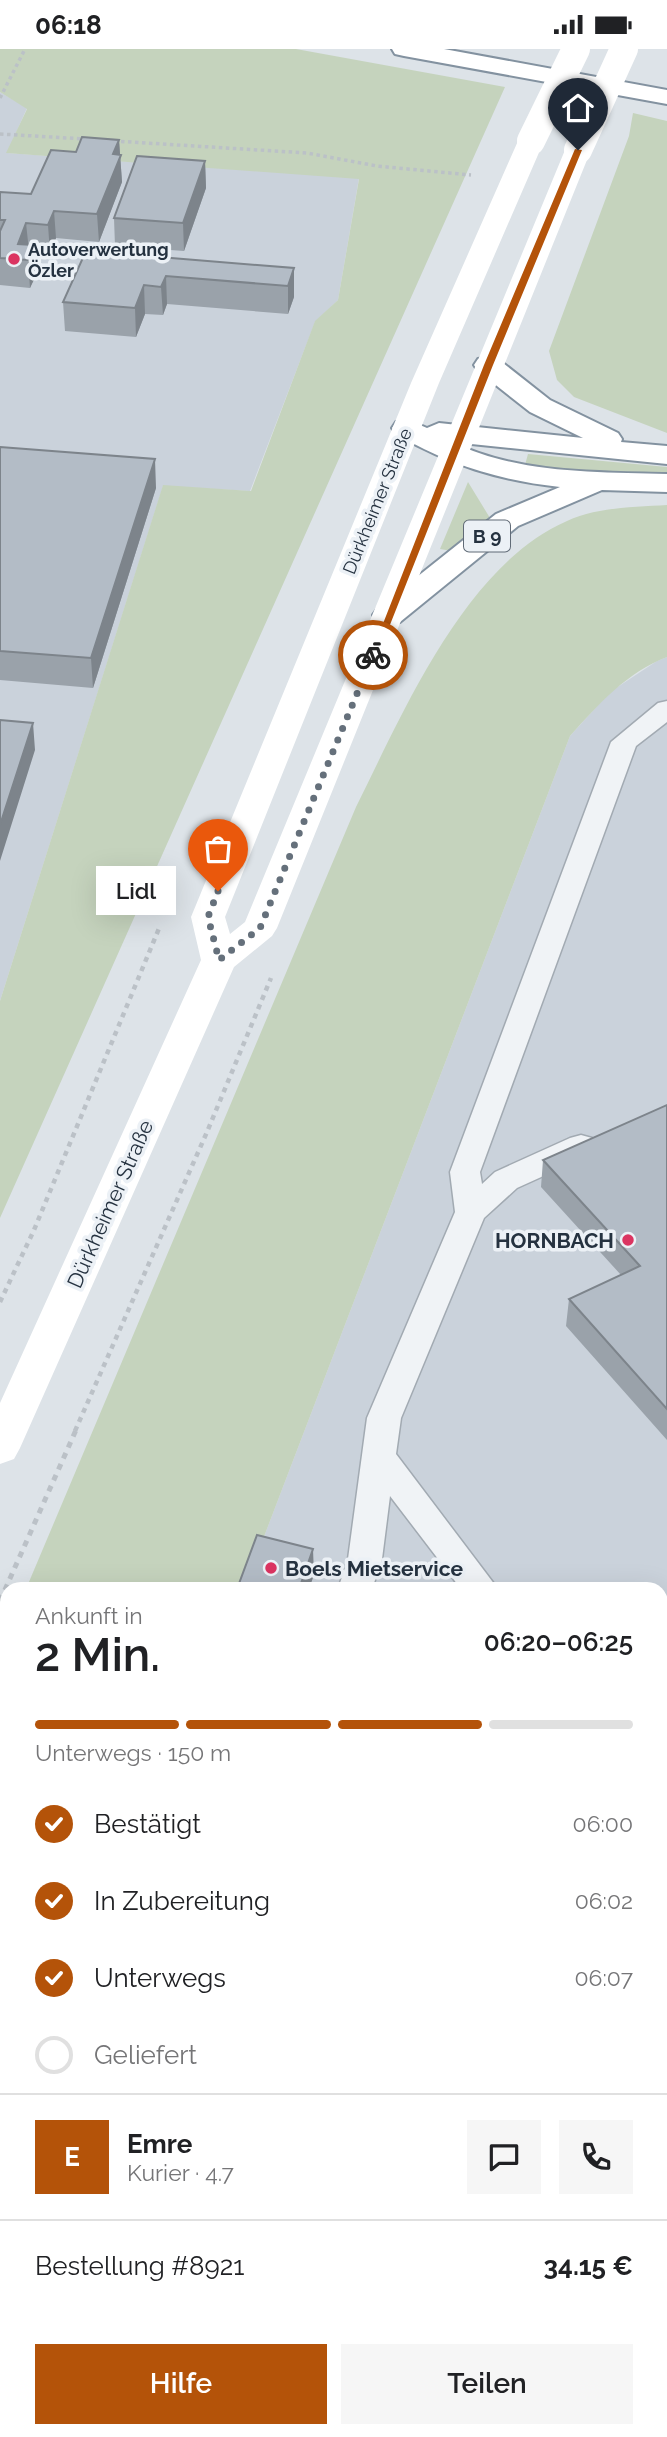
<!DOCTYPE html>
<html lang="de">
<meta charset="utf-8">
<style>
body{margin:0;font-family:Raleway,sans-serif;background:#f6f6f6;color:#202124;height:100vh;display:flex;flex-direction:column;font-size:26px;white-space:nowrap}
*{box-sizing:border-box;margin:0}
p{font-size:23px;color:#757577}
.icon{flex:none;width:38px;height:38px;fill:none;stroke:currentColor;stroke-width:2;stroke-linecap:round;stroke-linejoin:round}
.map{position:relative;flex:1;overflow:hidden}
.sheet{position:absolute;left:0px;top:1533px;width:668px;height:856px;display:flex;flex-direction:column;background:#fff;border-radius:21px 21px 0 0;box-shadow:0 7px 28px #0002}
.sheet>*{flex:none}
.pin{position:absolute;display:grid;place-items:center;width:60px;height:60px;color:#fff;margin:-72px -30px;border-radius:50% 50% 50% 0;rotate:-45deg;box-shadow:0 0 7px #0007}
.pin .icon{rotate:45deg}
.courier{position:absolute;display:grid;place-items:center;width:70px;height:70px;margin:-35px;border:5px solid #b45309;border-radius:50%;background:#fff;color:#222;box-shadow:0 2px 9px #0007}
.bubble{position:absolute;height:49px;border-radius:0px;background:#fff;box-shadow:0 7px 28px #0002;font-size:23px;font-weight:600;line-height:49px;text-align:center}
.summary em{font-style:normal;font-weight:600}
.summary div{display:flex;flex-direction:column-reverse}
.summary{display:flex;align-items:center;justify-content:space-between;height:119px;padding:0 35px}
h1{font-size:46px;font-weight:600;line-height:52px}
.bar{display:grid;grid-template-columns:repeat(4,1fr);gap:10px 7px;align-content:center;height:84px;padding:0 35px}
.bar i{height:9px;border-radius:5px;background:#e0e0e0}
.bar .on{background:#b45309}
.bar p{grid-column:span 4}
.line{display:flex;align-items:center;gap:18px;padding:0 35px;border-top:2px solid #e0e0e0}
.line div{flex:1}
.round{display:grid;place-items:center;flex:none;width:74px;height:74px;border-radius:0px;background:#f6f6f6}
ol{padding:0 35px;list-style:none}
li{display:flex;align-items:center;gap:21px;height:77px}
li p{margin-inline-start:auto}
li .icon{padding:7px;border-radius:50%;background:#b45309;color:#fff;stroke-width:4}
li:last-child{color:#757577}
li i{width:38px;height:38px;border:4px solid #e0e0e0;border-radius:50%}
.action{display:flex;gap:14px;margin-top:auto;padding:14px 35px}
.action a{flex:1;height:80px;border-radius:0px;background:#b45309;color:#fff;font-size:28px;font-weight:600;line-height:80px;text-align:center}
.action a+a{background:#f6f6f6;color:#202124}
.status{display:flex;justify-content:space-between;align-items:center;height:49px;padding:0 35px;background:#fff;direction:ltr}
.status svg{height:19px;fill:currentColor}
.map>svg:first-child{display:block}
.built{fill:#cad2db}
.green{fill:#c5d3bd}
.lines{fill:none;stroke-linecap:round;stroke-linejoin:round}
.service-casing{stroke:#a2aab2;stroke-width:3}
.tertiary-casing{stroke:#a2aab2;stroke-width:4}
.trunk-casing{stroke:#8392a0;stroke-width:4}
.path-far2{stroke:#bbc1c7;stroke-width:3.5;stroke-dasharray:3.5 3.5;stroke-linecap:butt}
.path-far1{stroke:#bbc1c7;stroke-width:4.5;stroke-dasharray:5 5;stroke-linecap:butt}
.path{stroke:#bbc1c7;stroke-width:5;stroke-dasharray:6 6;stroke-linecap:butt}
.service{fill:#f0f3f6;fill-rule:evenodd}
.tertiary{fill:#f0f3f6;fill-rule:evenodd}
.secondary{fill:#fff;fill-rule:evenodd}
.trunk{fill:#fff;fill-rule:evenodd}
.secondary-bridge{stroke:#fff;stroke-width:28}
.wall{fill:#9aa2aa}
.shaded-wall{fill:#7d848b}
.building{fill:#b3bcc6;stroke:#7d848b;stroke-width:2}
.route{fill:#b45309}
.done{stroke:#65707b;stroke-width:7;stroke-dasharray:0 12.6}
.poi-dot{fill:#db3461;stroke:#ecf1f6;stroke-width:2.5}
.labels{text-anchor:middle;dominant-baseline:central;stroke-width:7;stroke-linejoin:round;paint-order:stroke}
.far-poi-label{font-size:18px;font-weight:bold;fill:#253240;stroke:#ecf1f6;text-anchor:start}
.far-street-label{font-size:18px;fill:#253240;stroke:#ecf1f6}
.shield{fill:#ecf1f6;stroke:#616b77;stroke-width:2}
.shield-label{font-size:19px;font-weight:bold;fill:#253240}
.street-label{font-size:21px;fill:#253240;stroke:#ecf1f6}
.poi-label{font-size:21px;font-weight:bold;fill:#253240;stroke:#ecf1f6;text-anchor:end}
</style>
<div class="status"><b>06:18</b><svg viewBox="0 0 49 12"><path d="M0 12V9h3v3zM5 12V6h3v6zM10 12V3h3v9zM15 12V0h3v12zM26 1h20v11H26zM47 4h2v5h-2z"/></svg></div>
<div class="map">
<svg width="667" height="2388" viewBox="0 0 667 2388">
<rect width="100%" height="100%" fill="#dde3e8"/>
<path class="built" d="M0 43 27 59 7 104 359 129 338 251 315 273 250 442 163 437 0 952Z
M667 608V2388H0V1950L7 1952V2382H662V1540H244L570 687 610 643 657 612Z"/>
<path class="green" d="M0 0H296L505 38 0 1169V952L163 436 251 442 315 272 338 251 359 130 6 104 27 60 0 43Z
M633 64 667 72V384L574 348 557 331 549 302 629 87Z
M528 405 667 418V424L568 422 525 416Z
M468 433 490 469 452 502 440 500Z
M667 456V608C627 623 598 656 570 687L244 1540H26L356 758C403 664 465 516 567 472 597 458 635 458 667 456Z
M7 1584V1933L0 1931V1601Z
M662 2005 667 2007V2208L662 2206Z
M0 2189 7 2190V2382H563L575 2388H0Z"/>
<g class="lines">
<g class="service-casing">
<path id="service" d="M667 652V673L636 697 480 1123 482 1135 495 1123 570 1089 581 1086 592 1089 596 1097 592 1105 517 1139 484 1169 401 1369 396 1405 498 1540H461L390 1447 382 1510 372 1540H338L348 1510 367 1369 455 1163 450 1123 611 693 658 654Z
M662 1744 667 1746V1782L662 1780Z
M662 1937 667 1939V1975L662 1972Z
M662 2233H667V2273H662Z"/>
</g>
<g class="tertiary-casing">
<path id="tertiary" d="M0 2069 7 2071V2117L0 2115Z
M662 2293 667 2294V2346L662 2343Z"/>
</g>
<g class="trunk-casing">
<path id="trunk" d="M392 0H444L667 41V55L404 7 395 5Z
M488 308 498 310 550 351 618 384 622 390 621 393 667 397V415L452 393C518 425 595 423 667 425V443L602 441 518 477 400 573 389 575 378 573 373 566 378 559 496 465 560 438C498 431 450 416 396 385L392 379 396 373 406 370 427 379 439 374 583 389 530 363 478 322 474 316 478 310Z"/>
</g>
<path class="path-far2" d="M0 49 25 0
M0 85 85 90
M114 92 307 104 377 117 471 126"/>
<path class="path-far1" d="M0 1253 34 1181 160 877
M75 1382 207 1083 271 929"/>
<path class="path" d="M0 1552 76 1381
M0 1943 7 1944
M662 2166 667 2168
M0 2246 7 2248
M415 2382 431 2388"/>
<use href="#service" class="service"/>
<use href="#tertiary" class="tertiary"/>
<path class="secondary" d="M531 84 540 87 544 92 439 334 225 868 230 885 245 873 565 101 569 96 578 93 587 96 591 101 277 879 272 887 234 918 20 1399 14 1410 0 1415V1354L201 911 191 868 411 334 518 92 522 87Z"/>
<use href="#trunk" class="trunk"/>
<path class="secondary-bridge" d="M531 92 576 0
M578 101 624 0"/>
</g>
<path class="wall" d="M119 91 122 133 99 193 56 189 50 204 35 203 37 224 30 239 0 236V143L31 145 76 103Z
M205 112 206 139 184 202 115 197 114 169Z
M86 202 294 219V248L288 265 167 255 163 266 145 265 136 288 65 282 63 253Z
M0 398 156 439 93 639 0 631Z
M667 1056V1391L566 1277 569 1250 621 1226 541 1138 543 1111Z
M667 2070V2100L662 2097V2082Z"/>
<path class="shaded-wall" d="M119 91 122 133 99 193 97 165 113 105Z
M205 112 206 139 184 202 183 174Z
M54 162 56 189 50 204 48 176Z
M26 174 29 202 18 195Z
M34 196 37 224 30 239 28 211Z
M294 219V248L288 265V237Z
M166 227 167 255 163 266 161 238Z
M144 236 145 265 136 288 135 259Z
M155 410 156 439 93 639 91 609Z
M33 674 35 701 0 812V776Z
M313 1500 314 1526 309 1540H299Z"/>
<path class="building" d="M82 88 119 91 113 105 121 106 97 165 54 162 48 176 26 174 18 195 34 196 28 211 0 209V182L5 171H0V143L31 145 51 101 76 103Z
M137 107 205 112 183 174 114 169Z
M86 202 294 219 288 237 166 227 161 238 144 236 135 259 63 253Z
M0 398 155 410 91 609 0 602Z
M0 671 33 674 0 776Z
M667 1056V1360L569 1250 640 1217 543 1111Z
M257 1486 313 1500 299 1540H237Z
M667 2070V2088L662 2086V2082Z"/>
<path class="route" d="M575 100 582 101 493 316 378 606 370 608 484 316Z"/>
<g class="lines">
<path class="done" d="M218 842 208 868 219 911 260 879 373 606"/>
</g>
<g class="poi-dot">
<circle cx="14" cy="210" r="7"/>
<circle cx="628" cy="1191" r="7"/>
<circle cx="271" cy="1519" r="7"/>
</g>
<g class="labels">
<g class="far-poi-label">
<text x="28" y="200">Autoverwertung<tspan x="28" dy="21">Özler</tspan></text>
</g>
<g class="far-street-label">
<text transform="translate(377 452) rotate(-68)">Dürkheimer Straße</text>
</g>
<rect class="shield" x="464" y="471.5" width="46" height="31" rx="5"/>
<g class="shield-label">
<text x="487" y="487">B 9</text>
</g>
<g class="street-label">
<text transform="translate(110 1155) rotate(-66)">Dürkheimer Straße</text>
</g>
<g class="poi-label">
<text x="614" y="1191">HORNBACH</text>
<text x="285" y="1519" text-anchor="start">Boels Mietservice</text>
</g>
</g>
</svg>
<div class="pin" style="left:218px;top:842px;background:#ea580c"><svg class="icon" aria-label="bag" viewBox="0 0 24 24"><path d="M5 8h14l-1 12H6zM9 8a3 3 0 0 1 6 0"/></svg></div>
<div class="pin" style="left:578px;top:101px;background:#1f2937"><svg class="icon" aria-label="home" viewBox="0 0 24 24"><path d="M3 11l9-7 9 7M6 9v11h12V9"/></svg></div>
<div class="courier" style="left:373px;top:606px"><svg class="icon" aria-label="bike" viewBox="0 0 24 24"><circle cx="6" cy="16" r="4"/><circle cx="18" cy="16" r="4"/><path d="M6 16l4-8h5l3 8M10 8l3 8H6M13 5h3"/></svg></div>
<div class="bubble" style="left:96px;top:817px;width:80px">Lidl</div>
<section class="sheet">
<div class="summary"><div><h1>2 Min.</h1><p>Ankunft in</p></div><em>06:20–06:25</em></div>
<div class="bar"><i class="on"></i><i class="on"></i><i class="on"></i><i></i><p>Unterwegs · 150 m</p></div>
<ol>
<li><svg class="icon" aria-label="check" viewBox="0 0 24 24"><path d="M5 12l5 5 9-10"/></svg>Bestätigt<p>06:00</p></li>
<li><svg class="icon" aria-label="check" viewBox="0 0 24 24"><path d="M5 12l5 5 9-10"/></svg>In Zubereitung<p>06:02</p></li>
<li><svg class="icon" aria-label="check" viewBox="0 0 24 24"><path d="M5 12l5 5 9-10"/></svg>Unterwegs<p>06:07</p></li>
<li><i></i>Geliefert</li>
</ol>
<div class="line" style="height:126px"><b class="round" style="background:#b45309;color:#fff">E</b><div><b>Emre</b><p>Kurier · 4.7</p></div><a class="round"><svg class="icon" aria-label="chat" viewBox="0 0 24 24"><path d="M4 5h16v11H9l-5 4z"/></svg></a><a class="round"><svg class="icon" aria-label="phone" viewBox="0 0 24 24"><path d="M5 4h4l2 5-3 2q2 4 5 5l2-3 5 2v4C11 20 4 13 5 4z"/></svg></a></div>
<div class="line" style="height:91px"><div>Bestellung #8921</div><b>34.15 €</b></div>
<div class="action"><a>Hilfe</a><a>Teilen</a></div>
</section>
</div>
